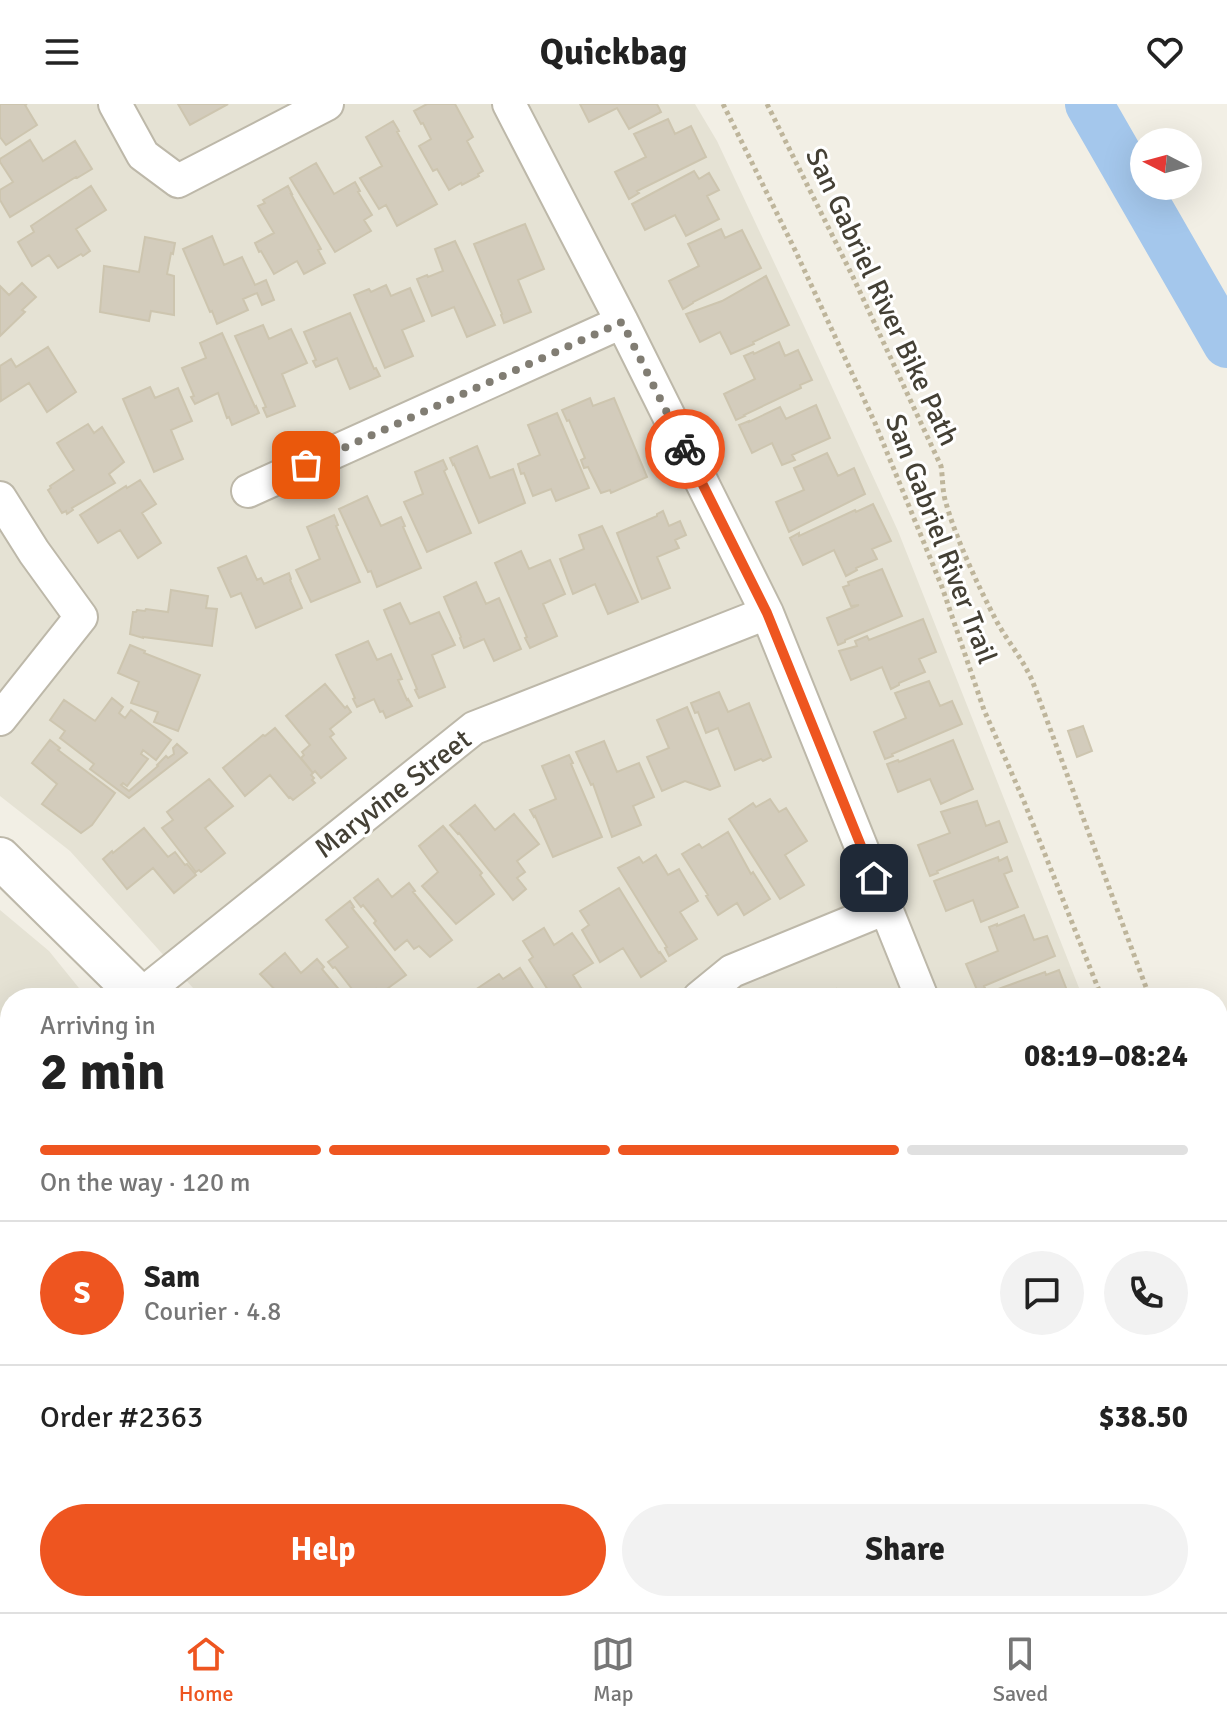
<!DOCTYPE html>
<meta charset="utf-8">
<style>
body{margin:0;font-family:Signika,sans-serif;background:#f2f2f2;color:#222;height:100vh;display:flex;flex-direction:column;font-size:30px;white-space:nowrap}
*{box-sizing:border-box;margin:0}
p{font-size:26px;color:#767676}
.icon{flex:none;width:44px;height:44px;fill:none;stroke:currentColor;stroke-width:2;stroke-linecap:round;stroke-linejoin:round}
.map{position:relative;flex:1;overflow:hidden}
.details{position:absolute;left:0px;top:884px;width:1228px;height:624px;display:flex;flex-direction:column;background:#fff;border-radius:32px 32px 0 0;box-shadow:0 8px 32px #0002}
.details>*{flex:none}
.needle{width:52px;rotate:276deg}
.controls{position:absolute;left:1130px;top:24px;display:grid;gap:16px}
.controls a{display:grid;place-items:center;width:72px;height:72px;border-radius:50%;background:#fff;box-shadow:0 8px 32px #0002;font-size:40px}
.pin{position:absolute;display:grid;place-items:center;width:68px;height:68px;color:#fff;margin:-34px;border-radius:16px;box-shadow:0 4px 12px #0006}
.courier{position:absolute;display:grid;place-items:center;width:80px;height:80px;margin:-40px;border:6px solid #ee5520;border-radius:50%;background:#fff;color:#222;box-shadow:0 2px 10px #0007}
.head em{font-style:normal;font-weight:700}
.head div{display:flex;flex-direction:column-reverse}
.head{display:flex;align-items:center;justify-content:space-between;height:136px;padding:0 40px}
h1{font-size:52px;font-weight:700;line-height:60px}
.bar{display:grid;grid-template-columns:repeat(4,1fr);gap:12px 8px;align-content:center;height:96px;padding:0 40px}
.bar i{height:10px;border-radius:6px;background:#e0e0e0}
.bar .on{background:#ee5520}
.bar p{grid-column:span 4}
.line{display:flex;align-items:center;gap:20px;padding:0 40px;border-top:2px solid #e0e0e0}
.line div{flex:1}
.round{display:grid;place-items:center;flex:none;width:84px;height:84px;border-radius:42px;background:#f2f2f2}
.action{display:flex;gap:16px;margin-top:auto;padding:16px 40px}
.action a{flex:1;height:92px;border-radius:48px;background:#ee5520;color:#fff;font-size:32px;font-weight:700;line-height:92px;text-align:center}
.action a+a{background:#f2f2f2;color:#222}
header{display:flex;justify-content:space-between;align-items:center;height:104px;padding:0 40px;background:#fff;font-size:36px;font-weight:700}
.tab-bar{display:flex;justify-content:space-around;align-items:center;height:112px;border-top:2px solid #e0e0e0;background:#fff;font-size:22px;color:#767676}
.tab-bar a{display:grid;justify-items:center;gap:4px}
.tab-bar .on{color:#ee5520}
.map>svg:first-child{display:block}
.residential{fill:#e5e2d4}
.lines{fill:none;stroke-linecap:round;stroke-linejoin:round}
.river{stroke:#a4c7ec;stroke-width:48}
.building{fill:#d3ccbc;stroke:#cdc5af;stroke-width:2}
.service-casing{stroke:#bdb8a9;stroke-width:20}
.minor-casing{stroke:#bdb8a9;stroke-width:36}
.tertiary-casing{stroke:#bdb8a9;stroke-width:44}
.path{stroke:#beb59b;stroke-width:5;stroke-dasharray:4 4;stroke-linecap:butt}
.service{stroke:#fff;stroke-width:16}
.minor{stroke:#fff;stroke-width:32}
.tertiary{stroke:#fff;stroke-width:40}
.done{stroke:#817d73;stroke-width:8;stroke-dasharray:0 14.4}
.route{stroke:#ee5520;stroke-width:10}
.labels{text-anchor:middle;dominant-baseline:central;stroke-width:6;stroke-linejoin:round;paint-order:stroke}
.street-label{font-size:28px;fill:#444035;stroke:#fff}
</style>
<header><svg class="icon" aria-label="menu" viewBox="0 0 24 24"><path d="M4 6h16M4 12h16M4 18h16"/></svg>Quickbag<svg class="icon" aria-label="heart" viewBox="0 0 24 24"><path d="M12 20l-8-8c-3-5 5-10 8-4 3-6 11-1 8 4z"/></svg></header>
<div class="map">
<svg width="1227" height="1508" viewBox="0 0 1227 1508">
<rect width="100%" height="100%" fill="#f2efe5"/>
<path class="residential" d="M0 0H695L717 37 804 222 898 427 1083 894H202L70 747 0 692Z
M0 806 49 847 87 894H10V1498H382L385 1508H0Z"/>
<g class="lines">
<path class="river" d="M1089 0 1227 240"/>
</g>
<path class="building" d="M0 0H27L25 1 37 21 6 41 0 33Z
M178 0H228L190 21Z
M427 0H455L473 33 467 37 483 67 478 70 479 72 462 81 461 79 449 86 437 65 433 67 419 42 431 35 423 19 421 20 414 7Z
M580 0H657L661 8 629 25 617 4 589 18Z
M668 15 675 30 691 22 706 53 637 87 639 89 629 95 615 68 646 53 634 30Z
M393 17 399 27 397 28 437 100 397 122 386 101 379 105 360 74 382 62 366 33Z
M30 36 43 57 75 37 92 65 77 74 76 73 10 113 0 96V86L13 78 0 58V55Z
M316 59 334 90 355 78 360 87 358 88 372 111 364 116 371 127 335 148 290 74Z
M694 67 699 75 709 69 719 86 707 92 719 115 686 132 675 111 645 126 632 100Z
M91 82 106 106 76 125 90 147 83 152 81 150 58 164 49 151 32 162 18 138 34 128 31 122Z
M288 82 292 90H291L321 145 318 146 325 159 304 170 297 157 274 170 261 147 259 148 255 139 274 129 258 102 265 99 263 96Z
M525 120 544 165 518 176 531 208 504 219 501 211 502 210 474 140Z
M721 125 725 134 742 126 761 164 693 198V199L683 205 669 177 699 162 688 140Z
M212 132 224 161 242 153 255 181 266 176 274 196 262 201 257 189 243 195 248 206 217 220 212 207 210 208 183 145Z
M145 133 175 139 173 150 171 149 167 170 174 172V211L151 207 149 217 100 208 104 162 139 168Z
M455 137 495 221 467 233 454 203 432 212 417 175 427 171 428 173 443 167 435 145Z
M766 172 789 221 753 238 754 240 731 250 720 228 700 238 686 210 722 197Z
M22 179 36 193 22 206 25 208 0 232V182L9 191Z
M386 181 391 192 410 184 424 217 402 226 413 252 385 264 354 191 369 185 371 188Z
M350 209 374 265 376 264 380 272 350 285 337 254 316 263 313 257 316 256 304 228Z
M263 221 269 235 291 225 307 259 282 270 295 302 267 313 263 304 266 303 235 232Z
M222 229 255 303 256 302 259 309 232 321 229 313 227 314 218 289 195 300 191 293 194 292 182 264 206 254 200 239Z
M779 238 785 252 798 246 812 276 800 281 801 284 744 311 745 312 736 316 724 290 755 275 744 252 753 248 754 250Z
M48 243 76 288 47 308 29 279 1 297 0 262 11 255 16 263Z
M150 283 155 294 178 284 192 317 171 326 183 355 154 368 123 295Z
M590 294 593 302 614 294 647 373 611 389 610 386 601 389 588 363 584 364 581 356 585 354 569 316 567 317 562 306Z
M816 301 830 334 792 351 795 356 782 361 772 339 752 349 739 321 749 317V318L780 303 786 315Z
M557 309 589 384 556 397 551 385 533 392 524 369 521 370 518 360 540 351 528 321Z
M88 320 94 329 102 323 124 358 109 370 115 379 72 404 73 406 67 410 66 407 62 409 48 386 51 384 50 382 74 366 57 339Z
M477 342 490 374 513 365 525 399 479 419 454 360 453 361 450 354Z
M827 349 838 372 854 364 865 390 789 428 776 398 804 386 794 364Z
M443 356 447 365 444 367 471 429 427 448 404 398 423 390 415 368Z
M140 376 156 400 142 409 161 439 138 454 120 426 98 439 80 411 126 382 127 384Z
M367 392 381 422 401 413 405 422 403 423 421 464 377 483 371 467 368 468 339 405Z
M873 400 891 437 872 445 877 455 856 464 857 466 846 472 834 446 803 461 790 434 799 429V432L855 406 856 408Z
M663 407 669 422 680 417 686 431 675 436 679 444 657 453 670 484 642 495 617 429 657 412V410Z
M334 411 338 421 336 422 360 478 311 498 296 466 320 455 307 423Z
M602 422 638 498 608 510 595 480 573 490 560 455 584 445 579 431Z
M521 447 529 465 550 456 565 490 543 500 557 532 530 544 525 534 527 533 495 459Z
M246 452 257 476 261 474 264 480 289 469 291 475 290 476 302 504 256 524 241 489 231 493 218 464Z
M882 465 902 512 845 536V538L838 541 827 514 859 501 851 502 843 483 849 481 848 478Z
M476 478 486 500 499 494 521 545 494 557 484 535 464 544 460 534 461 533 444 493Z
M171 486 208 492 206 504 217 505 212 542 143 533V534L130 530 133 508H136L137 506 145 507 146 505 168 508Z
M400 499 410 520 439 508 455 541 432 551 445 583 419 594 415 586 417 585 384 506Z
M923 515 936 548 919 555 925 568 899 579V581L891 585 882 563 851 576 839 547 857 542 855 537 867 532 869 536Z
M368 537 377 556 391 550 402 575 398 576 407 596 408 595 412 602 386 614 383 607 380 608 374 595 357 603 353 595 355 594 336 551Z
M130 541 145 547 144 549 200 571 178 627 154 618 158 608 131 599 139 578 118 569Z
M929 577 940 602 952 597 962 620 892 650 893 652 885 655 874 628 906 614 895 589Z
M325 580 345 604 347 602 351 608 330 625 334 630 330 633 346 654 321 674 315 667 313 669 301 654 304 651 302 648 310 641 286 612Z
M719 588 728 608 749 599 771 653 763 657 761 655 735 666 718 624 706 629 698 608 695 609 691 599Z
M112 594 123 603 119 609 125 614 131 606 171 636 156 656 143 646 141 650 148 655 127 682 123 679 121 681 129 687 158 662 157 661 166 652 168 654 174 650 173 644 177 640 187 649 129 694 90 665 94 660 60 634 65 627 50 616 64 596 95 617Z
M687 603 720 682 710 686 685 677 662 687 647 653 669 644 657 616Z
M1083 622 1092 647 1077 653 1068 627Z
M275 624 313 669 311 671 314 674 312 676 315 679 293 696 290 693 289 694 270 671 245 692 223 664 263 631 265 632Z
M50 636 60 644 58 646 115 689 92 721 81 729 42 700 57 680 32 659Z
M953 636 973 685 941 700 930 675 898 688 887 660 898 656 899 658Z
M604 637 617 668 639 659 654 693 633 702 641 721 612 733 593 680 591 681 576 648Z
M569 651 573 659 571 660 602 733 553 753 535 712 534 713 530 706 556 695 542 662Z
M209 675 233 702 205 724 225 749 201 768 199 766 196 768 162 724 173 716 167 708Z
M770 695 779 708 786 704 807 737 785 751 804 781 780 795 729 715 753 699 756 703Z
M977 697 986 722 999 717 1007 738 937 767 938 769 930 772 918 741 950 729 941 708Z
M475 701 495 726 514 710 539 740 517 757 525 768 517 774 526 785 513 796 459 729 458 730 450 721Z
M443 722 482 769 480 771 494 790 456 820 422 782 438 768 419 742Z
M144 724 168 753 175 748 185 761 187 760 196 771 174 789 153 764 127 785 103 755 112 747 113 749Z
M728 728 751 770 753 768 770 795 744 811 737 799 718 811 706 792 708 791 682 750 699 740 702 744Z
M656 751 668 771 679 765 698 797 680 808 697 835 669 852 665 844 667 843 618 764 639 753 643 759Z
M998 753 999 757 1007 753 1012 767 1004 770 1018 803 981 818 973 796 946 807 934 777Z
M378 775 392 793 409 779 415 787 413 788 452 836 430 853 419 842 414 845 407 836 395 846 374 819 376 817 363 801 361 803 354 794Z
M619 784 659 849 660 848 666 857 641 873 623 844 600 858 582 826 589 821 580 807Z
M350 797 354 803 352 804 406 871 380 890 376 885 364 894H359L335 863 333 864 328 858 348 843 326 816Z
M1024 811 1034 836 1047 832 1055 852 984 882 985 884 977 886 966 860 998 847 989 823 997 820V822Z
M544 824 554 841 572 829 593 859 573 871 587 894H553L529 856 533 853 523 837Z
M285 849 301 869 317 855 324 863 322 865 346 894H279L278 892 280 891 260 870Z
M520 864 539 894H480L475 886 499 870 503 875Z
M1059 866 1068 889 1056 894H979V892L1045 868 1046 871Z
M836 885 840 894H824L823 890Z
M0 990 8 999 10 998V1017L0 1025Z
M2 1388 5 1392 10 1388V1419L0 1408V1390Z
M10 1447V1491L0 1500V1455Z
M51 1498H64L72 1508H39Z
M270 1498H308L316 1508H268L264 1503Z
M524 1498H589L576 1508H523L518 1503Z
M762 1498H797L784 1508H770Z"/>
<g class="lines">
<g class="service-casing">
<path id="service" d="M0 1213 10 1205
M0 1382 10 1374
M82 1498 90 1508"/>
</g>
<g class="minor-casing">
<path id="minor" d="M115 0 143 51 178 77 327 0
M509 0 622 218 767 509 922 894
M248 387 622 218
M0 394 34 448 81 513 0 615
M141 891 474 624 767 509
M699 894 732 867 886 804
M672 1498 678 1508"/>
</g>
<g class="tertiary-casing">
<path id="tertiary" d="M0 754 142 894
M439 1498 444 1508"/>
</g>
<path class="path" d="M723 0 795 146 875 319 942 483 984 606 1023 695 1102 894
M767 0 853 173 941 362C943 374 942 387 946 399 956 435 979 484 997 518 1008 538 1022 554 1032 576L1150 894
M1218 1026 1227 1036
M1218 1091 1227 1109
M1218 1182 1227 1204"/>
<use href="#service" class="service"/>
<use href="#minor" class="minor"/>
<use href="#tertiary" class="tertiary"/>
</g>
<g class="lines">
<path class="done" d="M306 361 622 218 685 345"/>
<path class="route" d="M685 345 767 509 874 774"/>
</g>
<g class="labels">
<g class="street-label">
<text transform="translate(882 193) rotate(65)">San Gabriel River Bike Path</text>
<text transform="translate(941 435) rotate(69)">San Gabriel River Trail</text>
<text transform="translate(393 690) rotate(-38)">Maryvine Street</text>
</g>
</g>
</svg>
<div class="controls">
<a><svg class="needle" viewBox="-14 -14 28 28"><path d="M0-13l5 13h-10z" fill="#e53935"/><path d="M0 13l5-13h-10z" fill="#767676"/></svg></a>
</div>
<div class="pin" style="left:306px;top:361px;background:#ea580c"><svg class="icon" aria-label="bag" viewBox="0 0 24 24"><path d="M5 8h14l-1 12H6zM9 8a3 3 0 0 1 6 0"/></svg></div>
<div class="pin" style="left:874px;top:774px;background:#1f2937"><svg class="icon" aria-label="home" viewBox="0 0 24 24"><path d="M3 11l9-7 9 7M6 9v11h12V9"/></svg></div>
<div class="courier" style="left:685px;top:345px"><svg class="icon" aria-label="bike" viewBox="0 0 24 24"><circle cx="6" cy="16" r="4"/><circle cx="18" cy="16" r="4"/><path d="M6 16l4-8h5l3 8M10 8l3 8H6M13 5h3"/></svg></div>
<section class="details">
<div class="head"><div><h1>2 min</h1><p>Arriving in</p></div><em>08:19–08:24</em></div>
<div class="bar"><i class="on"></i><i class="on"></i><i class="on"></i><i></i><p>On the way · 120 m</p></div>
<div class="line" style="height:144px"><b class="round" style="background:#ee5520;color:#fff">S</b><div><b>Sam</b><p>Courier · 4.8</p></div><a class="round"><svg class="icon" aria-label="chat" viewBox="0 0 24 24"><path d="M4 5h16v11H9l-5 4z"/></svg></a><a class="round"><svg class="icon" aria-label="phone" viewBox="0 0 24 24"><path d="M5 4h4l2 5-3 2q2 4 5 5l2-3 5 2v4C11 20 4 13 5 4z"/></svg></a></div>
<div class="line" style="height:104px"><div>Order #2363</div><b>$38.50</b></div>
<div class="action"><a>Help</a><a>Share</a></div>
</section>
</div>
<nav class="tab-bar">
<a class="on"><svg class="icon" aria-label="home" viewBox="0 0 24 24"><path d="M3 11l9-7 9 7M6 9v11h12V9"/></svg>Home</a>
<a><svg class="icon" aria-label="map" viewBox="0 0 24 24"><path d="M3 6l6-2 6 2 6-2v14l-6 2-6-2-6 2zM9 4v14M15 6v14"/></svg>Map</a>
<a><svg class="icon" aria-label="saved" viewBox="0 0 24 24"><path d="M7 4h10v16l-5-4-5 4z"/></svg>Saved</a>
</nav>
